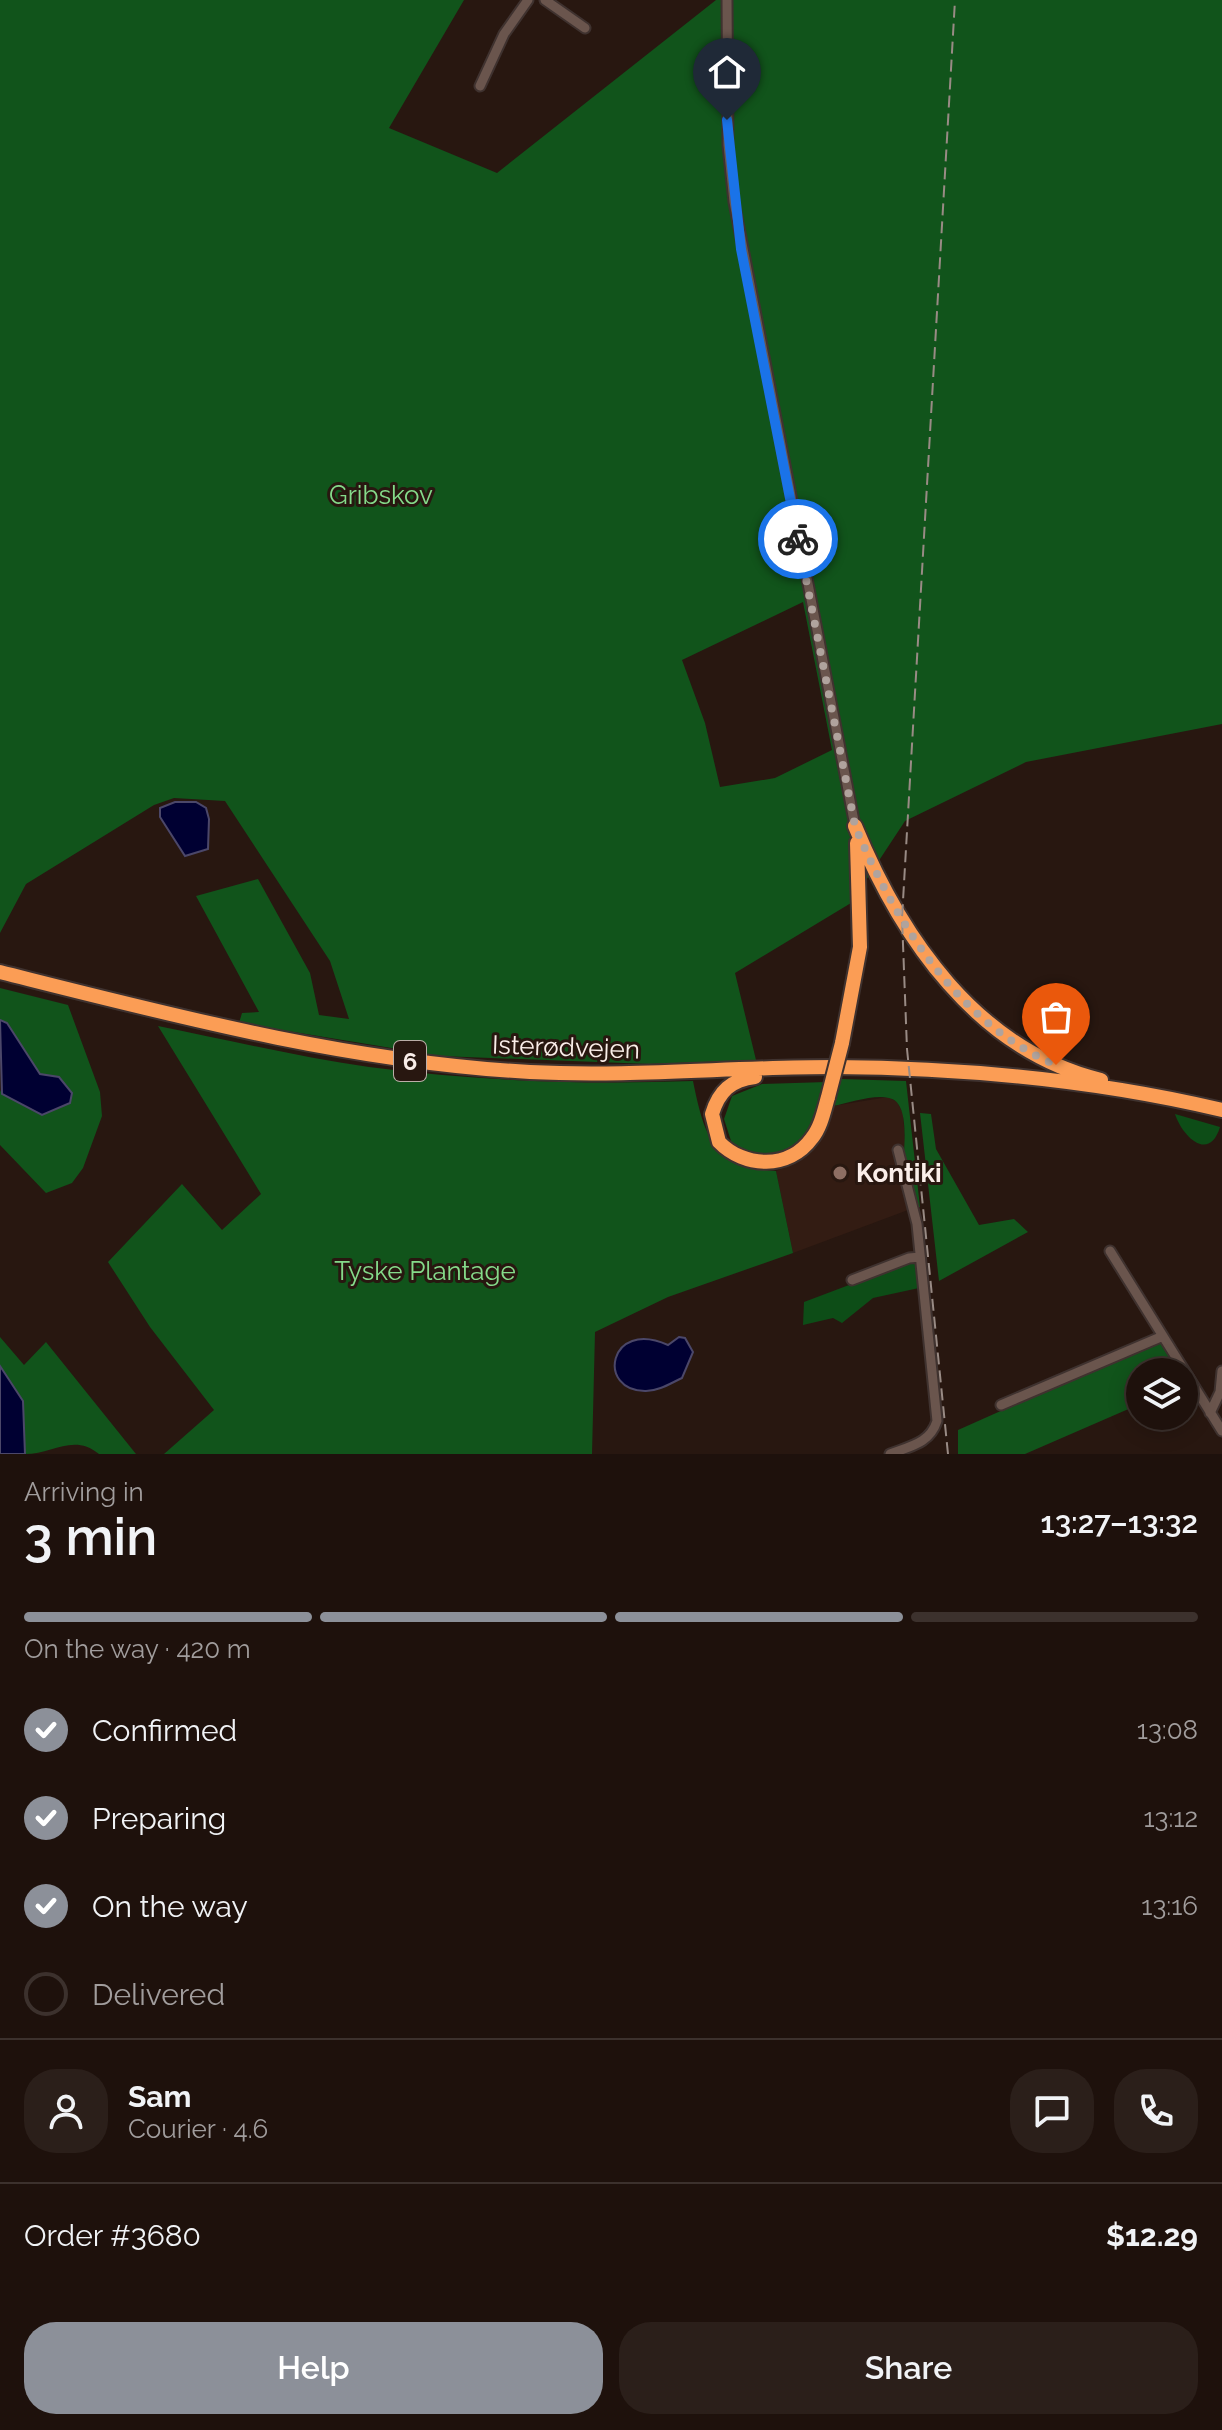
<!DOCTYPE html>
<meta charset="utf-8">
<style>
body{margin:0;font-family:Raleway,sans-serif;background:#2b1f1a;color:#f1f3f6;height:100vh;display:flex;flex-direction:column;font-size:30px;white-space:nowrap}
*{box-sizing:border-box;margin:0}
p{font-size:26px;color:#a19d9d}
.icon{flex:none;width:44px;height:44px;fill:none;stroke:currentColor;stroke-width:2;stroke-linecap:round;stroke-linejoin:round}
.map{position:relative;height:1454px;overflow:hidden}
.details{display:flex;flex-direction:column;background:#1e110c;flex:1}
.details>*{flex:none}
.tools{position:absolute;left:1126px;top:1358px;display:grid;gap:16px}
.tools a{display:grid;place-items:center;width:72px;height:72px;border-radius:50%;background:#1e110c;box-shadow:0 4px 20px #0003,0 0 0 2px #3c312d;font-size:40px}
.pin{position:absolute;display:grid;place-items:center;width:68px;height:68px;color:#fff;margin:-82px -34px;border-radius:50% 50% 50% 0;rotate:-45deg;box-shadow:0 0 8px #0007}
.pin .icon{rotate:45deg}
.courier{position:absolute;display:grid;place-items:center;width:80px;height:80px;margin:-40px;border:6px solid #1a73e8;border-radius:50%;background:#fff;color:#222;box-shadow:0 2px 10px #0007}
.summary em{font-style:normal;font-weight:600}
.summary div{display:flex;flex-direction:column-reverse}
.summary{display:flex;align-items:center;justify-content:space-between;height:136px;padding:0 24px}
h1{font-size:52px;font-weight:600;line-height:60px}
.bar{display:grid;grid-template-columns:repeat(4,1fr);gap:12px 8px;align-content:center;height:96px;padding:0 24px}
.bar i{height:10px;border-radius:6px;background:#3c312d}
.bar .current{background:#8c9099}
.bar p{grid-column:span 4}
.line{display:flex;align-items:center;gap:20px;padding:0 24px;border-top:2px solid #3c312d}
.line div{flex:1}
.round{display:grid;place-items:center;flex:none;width:84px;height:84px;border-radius:32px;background:#2b1f1a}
ol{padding:0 24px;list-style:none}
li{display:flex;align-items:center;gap:24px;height:88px}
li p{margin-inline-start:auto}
li .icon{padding:8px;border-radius:50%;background:#8c9099;color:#fff;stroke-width:4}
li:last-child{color:#a19d9d}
li i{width:44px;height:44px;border:4px solid #3c312d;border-radius:50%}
.action{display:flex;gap:16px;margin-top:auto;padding:16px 24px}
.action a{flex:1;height:92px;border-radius:32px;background:#8c9099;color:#fff;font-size:32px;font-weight:600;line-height:92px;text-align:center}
.action a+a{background:#2b1f1a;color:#f1f3f6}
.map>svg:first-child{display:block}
.built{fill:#331c13}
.green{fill:#0d4d17}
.forest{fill:#11541b;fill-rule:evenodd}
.water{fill:#000032;stroke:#4b4769;stroke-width:2}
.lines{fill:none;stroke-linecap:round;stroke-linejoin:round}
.minor-casing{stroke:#3f322f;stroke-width:13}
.highway-casing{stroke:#3f322f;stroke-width:18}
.minor{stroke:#6a554d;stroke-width:9}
.highway{stroke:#fb9d55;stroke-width:14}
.rail{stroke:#998b85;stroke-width:2;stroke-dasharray:12 6;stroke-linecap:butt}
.highway-bridge-casing{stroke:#3f322f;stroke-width:18;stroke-linecap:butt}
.highway-bridge{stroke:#fb9d55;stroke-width:14}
.done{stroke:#b0a39d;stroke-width:8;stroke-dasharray:0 14.4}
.route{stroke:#1a73e8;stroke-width:10}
.education-dot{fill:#8d6e63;stroke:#281710;stroke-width:3}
.labels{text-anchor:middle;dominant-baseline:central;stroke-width:6;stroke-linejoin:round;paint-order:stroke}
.shield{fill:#281710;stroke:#bbaea8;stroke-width:2}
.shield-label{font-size:24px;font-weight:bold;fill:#faeee9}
.park-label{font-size:26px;fill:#85db8a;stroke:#281710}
.street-label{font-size:26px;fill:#faeee9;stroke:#281710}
.poi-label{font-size:26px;font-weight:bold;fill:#faeee9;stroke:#281710;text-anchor:start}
</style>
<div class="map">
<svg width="1222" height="1454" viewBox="0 0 1222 1454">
<rect width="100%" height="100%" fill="#281710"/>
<path class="built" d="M888 1097 897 1102 903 1113 906 1156 902 1176 908 1210 793 1253 776 1171 791 1165 811 1150 833 1106Z"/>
<path class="green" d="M1175 1114 1220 1127C1209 1163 1182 1136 1175 1114Z
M917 1263 919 1288 873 1298 842 1323 833 1318 803 1325 804 1302 902 1265Z"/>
<path class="forest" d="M0 0H464L389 128 497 173 716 0H1222V724L1026 762 905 821 851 903 735 973 756 1060 649 1064 440 1056 239 1023 242 1013 259 1012 196 896 258 879 310 973 319 1015 349 1019 330 961 225 801 174 798 154 805 26 884 0 933ZM803 602 832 750 775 778 720 787 705 723 682 660Z
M0 988 68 1005 100 1092 102 1116 83 1168 72 1183 46 1193 0 1145V1090L2 1094 59 1077 40 1074 7 1024 0 1020Z
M158 1026C228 1040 298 1057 369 1067 477 1081 584 1085 693 1081 704 1135 713 1168 776 1171L793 1253 668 1297 595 1332 592 1454H164L214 1410 150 1327 108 1262 182 1184 222 1230 261 1194Z
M841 1079 906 1081 920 1207 908 1210C906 1200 904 1190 903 1179 901 1162 914 1103 889 1098 874 1094 849 1103 833 1106Z
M827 1082C815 1132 791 1176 732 1144L724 1119 732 1096 762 1084Z
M920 1113 931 1114 936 1149 979 1225 1014 1219 1028 1232 939 1281Z
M0 1337 24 1365 46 1342 136 1454H99C74 1433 52 1454 25 1454L22 1401 0 1366Z
M1156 1342 1164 1345 1180 1372H1140V1404L1025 1454H958V1430Z"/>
<path class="water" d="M175 802H196L206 808 209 819 208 849 185 856 160 817V808Z
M0 1020 7 1023 40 1074 59 1077 72 1093 70 1103 42 1115 2 1094Z
M679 1337 685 1338 693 1352 682 1378C671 1383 659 1391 646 1391 596 1392 608 1318 668 1345Z
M0 1366 23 1401 25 1454H0Z"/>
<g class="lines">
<g class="minor-casing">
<path id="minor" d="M545 0 585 28
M727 0 728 145 734 202 855 826
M480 86 504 34 528 0
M1110 1251 1222 1431
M852 1280 909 1258 920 1257
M1001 1405 1163 1336
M1210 1413 1220 1392 1222 1371
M890 1454C911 1446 930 1443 937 1421L917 1224 898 1150"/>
</g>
<g class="highway-casing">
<path id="highway" d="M855 826C901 938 977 1050 1101 1080
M0 972C175 1016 349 1062 530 1072 632 1077 732 1067 834 1067 964 1068 1096 1080 1222 1110
M842 1043 860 947 857 843
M755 1077C731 1080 719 1091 712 1114L719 1142C744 1168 789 1170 812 1138 821 1127 824 1111 828 1097"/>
</g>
<use href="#minor" class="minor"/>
<use href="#highway" class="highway"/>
<path class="rail" d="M948 1454 907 1049 902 918 955 0"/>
<g class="highway-bridge-casing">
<path id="highway-bridge" d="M828 1097 842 1043"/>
</g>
<use href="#highway-bridge" class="highway-bridge"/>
</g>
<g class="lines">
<path class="done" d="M798 539 855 826C895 921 957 1023 1056 1065"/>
<path class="route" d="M727 120 741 249 798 539"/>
</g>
<circle class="education-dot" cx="840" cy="1173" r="8"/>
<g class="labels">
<rect class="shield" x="394" y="1041" width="32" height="40" rx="6"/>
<g class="shield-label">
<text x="410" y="1061">6</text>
</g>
<g class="park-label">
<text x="381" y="495">Gribskov</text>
<text x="425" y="1271">Tyske Plantage</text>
</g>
<g class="street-label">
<text transform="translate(566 1047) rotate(2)">Isterødvejen</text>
</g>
<g class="poi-label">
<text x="856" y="1173">Kontiki</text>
</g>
</g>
</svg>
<div class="tools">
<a><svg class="icon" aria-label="layers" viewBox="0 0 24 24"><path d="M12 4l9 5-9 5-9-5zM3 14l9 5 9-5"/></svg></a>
</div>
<div class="pin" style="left:1056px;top:1065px;background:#ea580c"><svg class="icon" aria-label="bag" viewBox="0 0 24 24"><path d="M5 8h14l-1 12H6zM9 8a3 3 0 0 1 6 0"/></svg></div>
<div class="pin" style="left:727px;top:120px;background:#1f2937"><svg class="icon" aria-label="home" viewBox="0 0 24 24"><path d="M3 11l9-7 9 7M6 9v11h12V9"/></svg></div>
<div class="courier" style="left:798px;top:539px"><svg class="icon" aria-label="bike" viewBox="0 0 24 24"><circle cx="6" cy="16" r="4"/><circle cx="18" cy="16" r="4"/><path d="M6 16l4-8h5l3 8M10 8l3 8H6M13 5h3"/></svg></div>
</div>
<section class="details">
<div class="summary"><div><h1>3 min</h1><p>Arriving in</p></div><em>13:27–13:32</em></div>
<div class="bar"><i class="current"></i><i class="current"></i><i class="current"></i><i></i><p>On the way · 420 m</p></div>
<ol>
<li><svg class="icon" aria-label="check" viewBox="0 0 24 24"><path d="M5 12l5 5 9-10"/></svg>Confirmed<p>13:08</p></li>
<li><svg class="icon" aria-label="check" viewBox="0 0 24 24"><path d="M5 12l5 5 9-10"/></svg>Preparing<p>13:12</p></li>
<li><svg class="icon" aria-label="check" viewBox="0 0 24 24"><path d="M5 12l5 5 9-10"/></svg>On the way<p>13:16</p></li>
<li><i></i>Delivered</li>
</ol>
<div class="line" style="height:144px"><a class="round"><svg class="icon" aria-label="person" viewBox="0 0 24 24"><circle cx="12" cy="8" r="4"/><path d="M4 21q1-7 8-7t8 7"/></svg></a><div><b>Sam</b><p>Courier · 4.6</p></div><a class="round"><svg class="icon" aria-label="chat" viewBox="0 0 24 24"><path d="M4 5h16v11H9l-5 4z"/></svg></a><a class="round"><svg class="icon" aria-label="phone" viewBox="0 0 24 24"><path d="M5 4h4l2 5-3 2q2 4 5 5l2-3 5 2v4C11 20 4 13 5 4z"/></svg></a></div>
<div class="line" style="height:104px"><div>Order #3680</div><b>$12.29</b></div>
<div class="action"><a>Help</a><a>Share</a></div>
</section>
